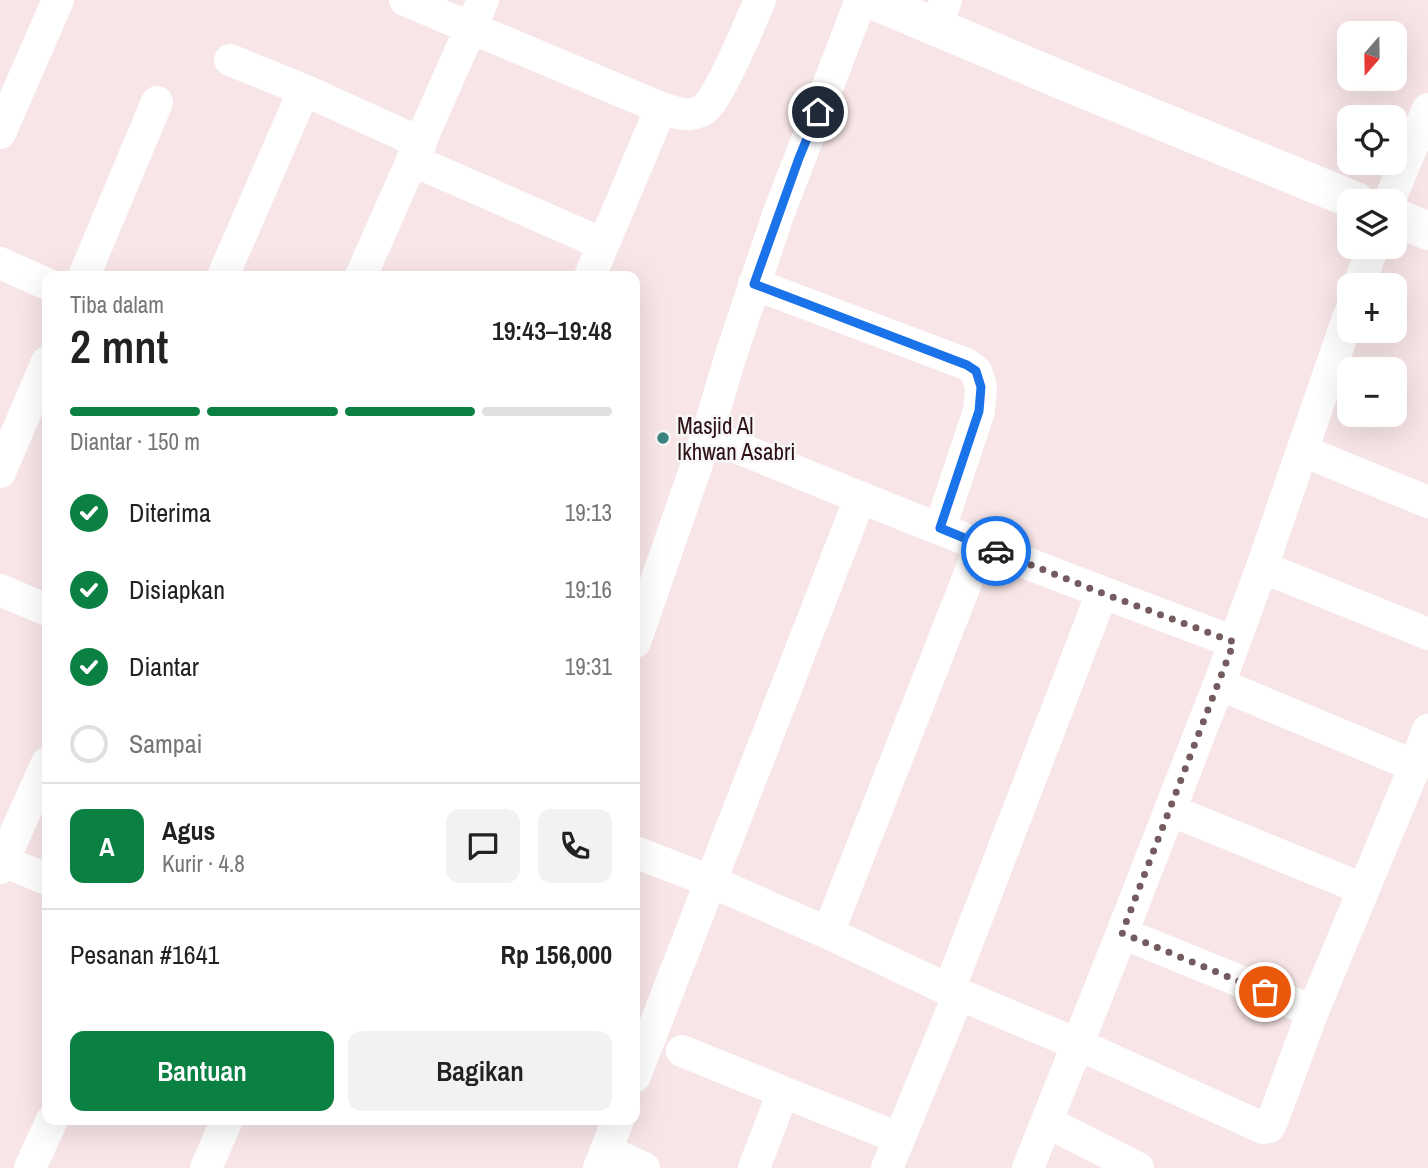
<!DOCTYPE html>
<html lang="id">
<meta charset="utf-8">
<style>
body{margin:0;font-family:"Archivo Narrow",sans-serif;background:#f2f2f2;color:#222;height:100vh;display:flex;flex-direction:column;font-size:26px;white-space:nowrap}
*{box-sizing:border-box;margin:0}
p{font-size:23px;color:#767676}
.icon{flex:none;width:38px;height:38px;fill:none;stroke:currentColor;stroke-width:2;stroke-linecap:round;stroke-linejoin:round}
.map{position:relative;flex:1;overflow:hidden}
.details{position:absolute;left:42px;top:271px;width:598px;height:854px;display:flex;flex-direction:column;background:#fff;border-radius:14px;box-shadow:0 7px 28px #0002}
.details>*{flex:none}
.needle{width:46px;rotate:200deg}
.buttons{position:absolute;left:1337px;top:21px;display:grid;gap:14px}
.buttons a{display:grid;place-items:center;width:70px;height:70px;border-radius:14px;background:#fff;box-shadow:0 7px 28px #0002;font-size:35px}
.pin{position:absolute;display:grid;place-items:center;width:60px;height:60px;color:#fff;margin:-30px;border:4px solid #fff;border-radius:50%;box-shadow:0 2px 7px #0007}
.courier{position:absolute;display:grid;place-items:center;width:70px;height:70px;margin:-35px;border:5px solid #1a73e8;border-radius:50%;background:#fff;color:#222;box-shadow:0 2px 9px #0007}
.headline em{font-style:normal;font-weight:600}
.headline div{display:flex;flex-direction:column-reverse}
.headline{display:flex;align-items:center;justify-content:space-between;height:119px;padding:0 28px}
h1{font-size:46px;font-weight:600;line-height:52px}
.bar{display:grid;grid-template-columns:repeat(4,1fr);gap:10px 7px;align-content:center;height:84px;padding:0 28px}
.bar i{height:9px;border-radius:5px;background:#e0e0e0}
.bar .active{background:#0b8043}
.bar p{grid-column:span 4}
.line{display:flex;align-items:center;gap:18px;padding:0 28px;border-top:2px solid #e0e0e0}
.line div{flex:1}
.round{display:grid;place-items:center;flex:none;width:74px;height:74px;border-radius:14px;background:#f2f2f2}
ol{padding:0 28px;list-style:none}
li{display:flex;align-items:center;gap:21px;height:77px}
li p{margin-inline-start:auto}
li .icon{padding:7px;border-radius:50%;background:#0b8043;color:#fff;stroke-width:4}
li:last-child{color:#767676}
li i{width:38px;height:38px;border:4px solid #e0e0e0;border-radius:50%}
.action{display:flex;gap:14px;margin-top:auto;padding:14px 28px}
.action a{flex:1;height:80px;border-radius:14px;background:#0b8043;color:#fff;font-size:28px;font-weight:600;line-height:80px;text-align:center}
.action a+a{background:#f2f2f2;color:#222}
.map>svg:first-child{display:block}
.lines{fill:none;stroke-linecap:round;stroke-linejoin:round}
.street{stroke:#fff;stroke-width:32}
.secondary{stroke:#fff;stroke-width:38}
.done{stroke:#745b5f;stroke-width:7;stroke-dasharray:0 12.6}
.route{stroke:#1a73e8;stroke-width:9}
.poi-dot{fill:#3c8481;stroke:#f7f7f7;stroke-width:2.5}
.labels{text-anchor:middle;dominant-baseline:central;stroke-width:5;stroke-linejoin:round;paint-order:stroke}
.poi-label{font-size:23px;fill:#2e1116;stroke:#f7f7f7;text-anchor:start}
</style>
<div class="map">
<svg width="1428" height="1168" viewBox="0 0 1428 1168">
<rect width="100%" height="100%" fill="#f7e5e7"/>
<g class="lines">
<path class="street" d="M405 0 661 108C677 113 687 118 703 110 717 103 752 19 760 0
M936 27 946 0
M230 60 304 90 421 143
M0 133 58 0
M412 160 603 244
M1389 201 1428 109
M0 263 47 284
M84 276 157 102
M223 276 304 90
M361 276 483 0
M590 276 661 108
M754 284 966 364 976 371 981 387 979 411 940 528
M1359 285 1373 247
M707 435C881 507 1057 576 1234 642
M1303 451 1428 502
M0 472 47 362
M1262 567 1428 634
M0 590 47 610
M635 642 707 435 730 358 778 215 861 0
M1415 766 1428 730
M1170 810 1363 889
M635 852 710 881 828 933 949 990 1077 1044 1263 1128 1269 1127 1273 1119 1313 1011 1415 766 1219 684
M0 860 47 879
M0 868 47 763
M828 933 981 545
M1122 933 1313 1011
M949 990 1102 593
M682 1051 783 1092
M635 1076 860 498
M1047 1122 1138 1168
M607 1151 644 1168
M30 1168 52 1120
M206 1168 227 1120
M599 1168 618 1120
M754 1168 783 1092 899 1138
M887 1168 959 994
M1028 1168 1122 933 1219 684 1262 567 1349 315"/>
<path class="secondary" d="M872 0 1078 87 1356 201
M1395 217 1428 231"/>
</g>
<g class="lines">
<path class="done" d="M996 551 1102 593 1234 642 1122 933 1265 992"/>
<path class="route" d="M818 112 799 158 754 284 967 365 976 371 981 387 979 411 940 528 996 551"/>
</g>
<circle class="poi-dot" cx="663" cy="438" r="7"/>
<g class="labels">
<g class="poi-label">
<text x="677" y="425">Masjid Al<tspan x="677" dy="26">Ikhwan Asabri</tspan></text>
</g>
</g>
</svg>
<div class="buttons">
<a><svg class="needle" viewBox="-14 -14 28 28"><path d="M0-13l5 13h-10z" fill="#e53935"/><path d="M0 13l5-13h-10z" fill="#767676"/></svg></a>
<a><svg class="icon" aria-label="locate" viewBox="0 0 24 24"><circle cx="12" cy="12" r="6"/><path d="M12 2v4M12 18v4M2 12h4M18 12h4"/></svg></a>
<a><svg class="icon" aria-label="layers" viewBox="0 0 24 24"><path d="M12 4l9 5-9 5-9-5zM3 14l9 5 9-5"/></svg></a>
<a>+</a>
<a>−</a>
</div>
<div class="pin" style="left:1265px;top:992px;background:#ea580c"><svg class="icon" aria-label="bag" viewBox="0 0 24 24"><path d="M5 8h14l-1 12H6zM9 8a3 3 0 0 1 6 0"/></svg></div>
<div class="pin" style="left:818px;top:112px;background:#1f2937"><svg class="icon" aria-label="home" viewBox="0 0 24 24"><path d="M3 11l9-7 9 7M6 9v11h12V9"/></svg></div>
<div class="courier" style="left:996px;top:551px"><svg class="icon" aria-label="car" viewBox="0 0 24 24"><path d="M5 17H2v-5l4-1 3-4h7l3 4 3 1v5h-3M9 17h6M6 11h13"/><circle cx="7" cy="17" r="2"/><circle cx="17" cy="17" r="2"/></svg></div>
<section class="details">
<div class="headline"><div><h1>2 mnt</h1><p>Tiba dalam</p></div><em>19:43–19:48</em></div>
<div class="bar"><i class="active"></i><i class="active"></i><i class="active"></i><i></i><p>Diantar · 150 m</p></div>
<ol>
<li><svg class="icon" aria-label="check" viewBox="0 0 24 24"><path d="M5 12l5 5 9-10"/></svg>Diterima<p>19:13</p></li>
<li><svg class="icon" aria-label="check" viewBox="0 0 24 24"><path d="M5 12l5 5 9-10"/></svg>Disiapkan<p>19:16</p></li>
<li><svg class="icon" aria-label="check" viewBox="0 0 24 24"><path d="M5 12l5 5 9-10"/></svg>Diantar<p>19:31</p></li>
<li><i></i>Sampai</li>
</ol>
<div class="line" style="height:126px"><b class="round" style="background:#0b8043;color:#fff">A</b><div><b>Agus</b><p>Kurir · 4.8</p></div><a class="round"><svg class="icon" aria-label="chat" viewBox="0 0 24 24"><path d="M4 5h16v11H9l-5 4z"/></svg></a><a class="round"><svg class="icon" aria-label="phone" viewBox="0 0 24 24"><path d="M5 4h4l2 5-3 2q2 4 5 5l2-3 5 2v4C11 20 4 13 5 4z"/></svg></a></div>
<div class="line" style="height:91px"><div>Pesanan #1641</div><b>Rp 156,000</b></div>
<div class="action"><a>Bantuan</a><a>Bagikan</a></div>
</section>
</div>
